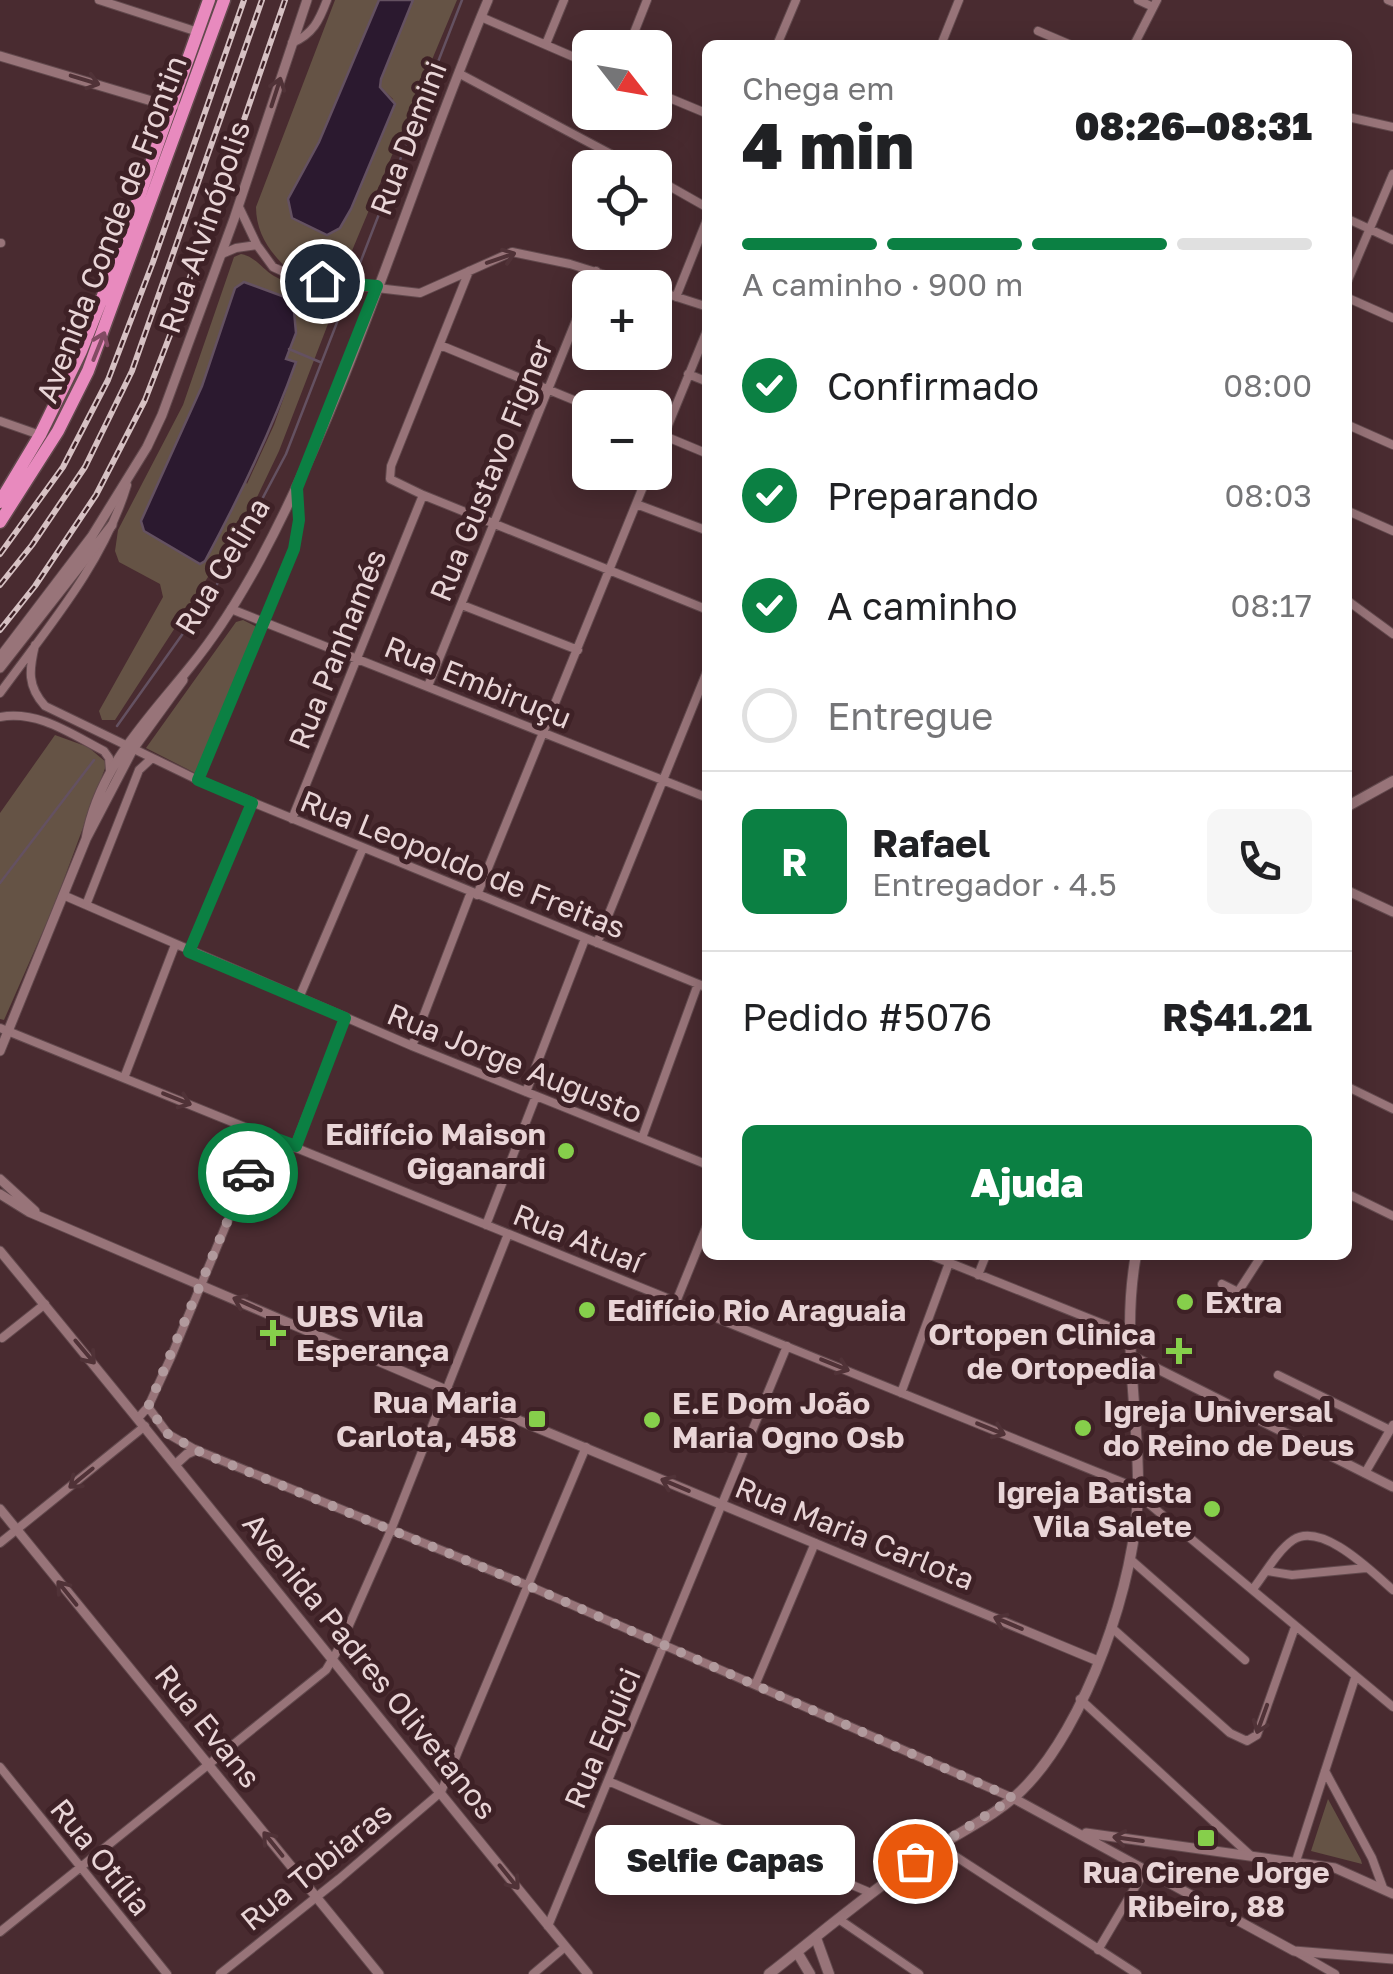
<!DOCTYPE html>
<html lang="pt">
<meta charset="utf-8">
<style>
body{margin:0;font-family:"Golos Text",sans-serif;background:#f6f6f6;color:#202124;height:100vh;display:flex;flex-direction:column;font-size:38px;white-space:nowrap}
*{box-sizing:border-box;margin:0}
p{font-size:32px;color:#757577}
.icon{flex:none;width:55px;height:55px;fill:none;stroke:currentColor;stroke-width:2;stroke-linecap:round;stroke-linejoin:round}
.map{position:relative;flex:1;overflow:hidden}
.sheet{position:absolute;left:702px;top:40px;width:650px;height:1220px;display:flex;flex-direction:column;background:#fff;border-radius:15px;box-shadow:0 5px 25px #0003}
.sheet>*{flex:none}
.needle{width:65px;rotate:121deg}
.controls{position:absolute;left:572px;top:30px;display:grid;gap:20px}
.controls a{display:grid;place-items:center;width:100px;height:100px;border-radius:15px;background:#fff;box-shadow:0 5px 25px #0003;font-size:50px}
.pin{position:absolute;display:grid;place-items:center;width:85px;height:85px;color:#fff;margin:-42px;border:5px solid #fff;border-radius:50%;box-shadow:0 2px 10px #0007}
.courier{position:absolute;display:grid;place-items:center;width:100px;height:100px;margin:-50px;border:8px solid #0b8043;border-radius:50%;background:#fff;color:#222;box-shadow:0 2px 12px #0007}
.bubble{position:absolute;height:70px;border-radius:15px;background:#fff;box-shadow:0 5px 25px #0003;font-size:32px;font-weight:800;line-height:70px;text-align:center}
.headline em{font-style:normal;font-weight:800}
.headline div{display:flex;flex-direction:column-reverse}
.headline{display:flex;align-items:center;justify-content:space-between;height:170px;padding:0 40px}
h1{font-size:65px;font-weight:800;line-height:75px}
.bar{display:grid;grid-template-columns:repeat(4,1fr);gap:15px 10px;align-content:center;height:120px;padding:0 40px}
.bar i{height:12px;border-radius:8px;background:#e0e0e0}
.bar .selected{background:#0b8043}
.bar p{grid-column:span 4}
.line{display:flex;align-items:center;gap:25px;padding:0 40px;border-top:2px solid #e0e0e0}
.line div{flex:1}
.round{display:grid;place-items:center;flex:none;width:105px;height:105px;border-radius:15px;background:#f6f6f6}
ol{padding:0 40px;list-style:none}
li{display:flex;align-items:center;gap:30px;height:110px}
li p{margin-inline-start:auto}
li .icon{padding:10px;border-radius:50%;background:#0b8043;color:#fff;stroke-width:4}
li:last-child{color:#757577}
li i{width:55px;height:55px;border:5px solid #e0e0e0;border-radius:50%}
.cta{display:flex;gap:20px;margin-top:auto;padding:20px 40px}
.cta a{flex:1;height:115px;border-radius:15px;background:#0b8043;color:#fff;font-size:40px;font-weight:800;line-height:115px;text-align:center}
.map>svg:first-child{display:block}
.green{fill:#655345;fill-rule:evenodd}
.water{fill:#2b192f;stroke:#645161;stroke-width:2.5}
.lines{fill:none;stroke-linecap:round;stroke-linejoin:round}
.stream{stroke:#645161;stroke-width:2.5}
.minor-casing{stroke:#62494d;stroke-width:10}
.tertiary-casing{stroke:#62494d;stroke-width:11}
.secondary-casing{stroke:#62494d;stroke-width:12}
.trunk-casing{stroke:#62494d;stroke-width:15}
.minor{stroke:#987479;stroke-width:8}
.tertiary{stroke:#987479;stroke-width:9}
.secondary{stroke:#987479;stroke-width:10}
.trunk{stroke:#e88abe;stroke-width:12}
.rail-casing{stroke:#d6c1c3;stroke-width:6}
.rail{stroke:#3e2126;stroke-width:2.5;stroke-dasharray:8;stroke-linecap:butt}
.oneway{stroke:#503237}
.oneway2{stroke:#824b63}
.done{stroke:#b19a9d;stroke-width:10;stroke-dasharray:0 18}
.route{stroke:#0b8043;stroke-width:12}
.poi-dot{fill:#86cf4b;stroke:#3e2126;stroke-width:4}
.labels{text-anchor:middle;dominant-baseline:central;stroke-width:10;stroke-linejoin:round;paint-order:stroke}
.street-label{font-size:30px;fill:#e9d5d7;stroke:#3e2126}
.poi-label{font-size:30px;font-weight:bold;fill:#e9d5d7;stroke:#3e2126;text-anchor:start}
</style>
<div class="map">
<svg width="1393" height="1974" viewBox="0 0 1393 1974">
<rect width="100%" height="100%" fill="#492b30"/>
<path class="green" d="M335 0H379L319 142 288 199 393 99 380 87 381 79 413 0H457L341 277 289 270C270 253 256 233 256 207Z
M241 254C256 257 261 268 274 276 293 287 315 287 337 288L338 298 279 451 249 514 115 720H102L99 711 163 597 160 584 119 562 115 551 118 530 183 405 234 257ZM235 287 296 333 286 359 296 363 274 425 247 484 202 386Z
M243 620 255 626 257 631 195 773 146 748 236 622Z
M55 735 88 747 107 763 54 906 4 1020 0 1019V813Z
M1328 1799 1361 1860 1362 1864 1311 1851Z"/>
<path class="water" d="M379 0H413L381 79 380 87 395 104 351 209 340 228 327 235 292 218 288 199 319 142Z
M244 282 293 300 296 333 286 359 296 362C271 432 240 496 205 561L200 564 144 531 141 521 202 386 235 288Z"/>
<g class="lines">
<path class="stream" d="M289 349 320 362
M117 726 214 590 286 454 462 0
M0 883 94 760"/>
<g class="minor-casing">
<path id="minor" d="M99 0 198 32
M1138 0 1153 7
M1388 0 1393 2
M481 17 590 64
M1038 31 1071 45
M292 43C313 34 319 21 327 0
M546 44 564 0
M777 45 796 0
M941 45 959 0
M1134 45 1157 0
M628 48 647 0
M460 74 637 168
M655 92 708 114
M1348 117 1393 127
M655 178 708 208
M239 207 257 245 273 267 299 279 420 293 512 252 570 264 647 288
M1348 219 1393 240
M0 243H1
M222 254 236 248 257 245
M469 271 391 466 390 479 423 495 708 610
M1348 280 1393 174
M655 290 708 307
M676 297 708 217
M1348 298 1393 318
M440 345 593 408
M688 374 708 382
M0 421 40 435
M1348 425 1393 445
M655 432 708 454
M655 457 708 328
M636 504 708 531
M1348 511 1393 531
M1348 601 1393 634
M462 605 578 650
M231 609 708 798
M35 645C29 670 27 686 45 706L198 780 708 988
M428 686 596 271
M0 693C48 627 103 564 127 485
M0 717C38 710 71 734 104 751L109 758 110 770
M198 780 294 549 299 520 297 490
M292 819 423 495
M63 895 86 905 139 770 151 759
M477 895 649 472
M86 905 412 1046 708 1165
M597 943 708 669
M189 951 252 803
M299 998 363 848
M0 1028 1124 1483 1393 1707
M412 1046 471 892
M124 1078 175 945
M1348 1087 1393 1109
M526 1092 585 939
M642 1138 698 984
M295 1146 345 1018
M1348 1194 1393 1216
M486 1225 536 1096
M930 1255 1128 1334
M978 1275 986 1255
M1222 1284 1238 1292 1262 1255
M676 1302 708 1223
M2 1338 45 1304
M1278 1375 1390 1430
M901 1393 949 1263
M148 1407 168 1434 196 1450 529 1586 1013 1798
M139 1417 148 1407 171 1357 264 1134
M1365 1473 1393 1425
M0 1543 145 1426
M1130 1559 1245 1660
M1267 1571 1292 1575 1366 1568
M1253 1589C1265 1574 1277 1551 1293 1540 1322 1521 1372 1572 1393 1590
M1111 1627 1230 1733 1247 1741 1257 1735 1295 1627
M756 1683 815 1543
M1080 1699 1250 1855
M0 1767 167 1974
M1325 1771 1372 1858 1383 1888
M608 1781 871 1893
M938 1845 1137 1974
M1296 1861 1355 1678
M840 1920 919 1974
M548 1926 787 1346
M0 1932 326 1670 339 1648 391 1530 508 1234
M1098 1950 1144 1872
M1295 1951 1335 1974
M220 1974 339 1879 441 1792 586 1447
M533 1974 565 1947"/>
</g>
<g class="tertiary-casing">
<path id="tertiary" d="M0 56 155 102 175 105
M0 657 92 536 147 447 162 415 234 219 307 0
M0 668 112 525
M86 839C99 767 146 722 190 667 217 634 240 597 260 560 355 382 410 185 488 0
M1348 891 1393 912
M0 1051 86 839 133 749 183 680
M0 1179 35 1211
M0 1194 29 1212 446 1390 1098 1661
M0 1251C198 1490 390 1734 588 1974
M1130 1355 1393 1487
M176 1464 187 1454 196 1450
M0 1509 379 1974
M1013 1798 1294 1951 1393 1959
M1086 1833 1335 1868 1393 1894"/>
</g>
<g class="secondary-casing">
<path id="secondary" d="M1348 806 1393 781
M816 1938 829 1974
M797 1952 810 1974
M769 1974C819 1935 868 1893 920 1858 952 1835 994 1818 1022 1790 1086 1727 1137 1580 1138 1490 1139 1409 1121 1337 1136 1255"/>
</g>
<g class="trunk-casing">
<path id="trunk" d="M0 502 40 435 81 351 112 273 209 0
M0 522 58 431 88 371 224 0"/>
</g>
<use href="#minor" class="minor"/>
<use href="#tertiary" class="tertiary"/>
<use href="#secondary" class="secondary"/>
<use href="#trunk" class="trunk"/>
<g class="rail-casing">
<path id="rail" d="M0 554 63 467 108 380 153 262 244 0
M0 585 32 545 85 467 132 371 262 0
M0 630 35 586 96 495 145 400 172 330 285 0"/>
</g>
<use href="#rail" class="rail"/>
</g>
<defs><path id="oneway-shaft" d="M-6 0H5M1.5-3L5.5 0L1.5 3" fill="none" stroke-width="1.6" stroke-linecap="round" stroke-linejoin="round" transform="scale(2.5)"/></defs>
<g class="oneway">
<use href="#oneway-shaft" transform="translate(85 80) rotate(17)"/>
<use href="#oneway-shaft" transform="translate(276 92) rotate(-72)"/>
<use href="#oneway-shaft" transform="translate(501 258) rotate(-19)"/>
<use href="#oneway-shaft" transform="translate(177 1099) rotate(22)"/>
<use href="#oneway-shaft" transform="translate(247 1304) rotate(-156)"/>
<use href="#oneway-shaft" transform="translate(85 1352) rotate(50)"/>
<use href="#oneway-shaft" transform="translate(835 1365) rotate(22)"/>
<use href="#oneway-shaft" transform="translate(991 1429) rotate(22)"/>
<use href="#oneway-shaft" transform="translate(81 1478) rotate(141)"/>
<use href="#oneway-shaft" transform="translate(675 1485) rotate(-157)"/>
<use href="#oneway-shaft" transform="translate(67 1593) rotate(-129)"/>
<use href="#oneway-shaft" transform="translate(1008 1623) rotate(-157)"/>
<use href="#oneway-shaft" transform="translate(1262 1719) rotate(110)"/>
<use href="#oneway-shaft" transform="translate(1128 1839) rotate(-172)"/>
<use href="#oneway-shaft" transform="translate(273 1844) rotate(-129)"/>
<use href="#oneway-shaft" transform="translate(509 1877) rotate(51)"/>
</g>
<use class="oneway2" href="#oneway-shaft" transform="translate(99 346) rotate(-68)"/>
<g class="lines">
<path class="done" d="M248 1173 148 1407 168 1434 202 1453 529 1586 1013 1798 915 1861"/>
<path class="route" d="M248 1173 264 1134 296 1146 345 1018 189 952 252 803 198 780 294 549 299 520 297 488 377 286 322 281"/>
</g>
<g class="poi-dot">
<circle cx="566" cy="1151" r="10"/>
<circle cx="1185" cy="1302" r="10"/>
<circle cx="587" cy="1310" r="10"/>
<path d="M268 1318h10v10h10v10h-10v10h-10v-10h-10v-10h10z"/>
<path d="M1174 1336h10v10h10v10h-10v10h-10v-10h-10v-10h10z"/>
<rect x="527" y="1409" width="20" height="20" rx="5"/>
<circle cx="652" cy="1420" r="10"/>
<circle cx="1083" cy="1428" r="10"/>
<circle cx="1212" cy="1509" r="10"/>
<rect x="1196" y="1828" width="20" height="20" rx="5"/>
</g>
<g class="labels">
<g class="street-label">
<text transform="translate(408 138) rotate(-69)">Rua Demini</text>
<text transform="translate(204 227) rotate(-71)">Rua Alvinópolis</text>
<text transform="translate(111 229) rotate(-69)">Avenida Conde de Frontin</text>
<text transform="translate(491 470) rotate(-68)">Rua Gustavo Figner</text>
<text transform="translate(222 566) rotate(-59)">Rua Celina</text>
<text transform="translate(337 649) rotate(-68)">Rua Panhamés</text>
<text transform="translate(478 682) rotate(22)">Rua Embiruçu</text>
<text transform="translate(463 864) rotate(22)">Rua Leopoldo de Freitas</text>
<text transform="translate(515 1063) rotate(22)">Rua Jorge Augusto</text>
<text transform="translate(578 1238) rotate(22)">Rua Atuaí</text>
<text transform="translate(855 1533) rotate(22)">Rua Maria Carlota</text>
<text transform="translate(370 1666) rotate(51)">Avenida Padres Olivetanos</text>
<text transform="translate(208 1726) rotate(51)">Rua Evans</text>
<text transform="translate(602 1738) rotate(-67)">Rua Equici</text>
<text transform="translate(101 1857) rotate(51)">Rua Otília</text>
<text transform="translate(316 1866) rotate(-39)">Rua Tobiaras</text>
</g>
<g class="poi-label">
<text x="546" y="1134" text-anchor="end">Edifício Maison<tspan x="546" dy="34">Giganardi</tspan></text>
<text x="1205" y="1302">Extra</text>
<text x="607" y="1310">Edifício Rio Araguaia</text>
<text x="296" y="1316">UBS Vila<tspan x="296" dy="34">Esperança</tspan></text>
<text x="1156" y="1334" text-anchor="end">Ortopen Clinica<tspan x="1156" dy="34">de Ortopedia</tspan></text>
<text x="517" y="1402" text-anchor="end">Rua Maria<tspan x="517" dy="34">Carlota, 458</tspan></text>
<text x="672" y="1403">E.E Dom João<tspan x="672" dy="34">Maria Ogno Osb</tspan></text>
<text x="1103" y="1411">Igreja Universal<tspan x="1103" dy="34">do Reino de Deus</tspan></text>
<text x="1192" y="1492" text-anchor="end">Igreja Batista<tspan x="1192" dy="34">Vila Salete</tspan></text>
<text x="1206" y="1872" text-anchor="middle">Rua Cirene Jorge<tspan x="1206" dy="34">Ribeiro, 88</tspan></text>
</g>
</g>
</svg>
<div class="controls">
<a><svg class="needle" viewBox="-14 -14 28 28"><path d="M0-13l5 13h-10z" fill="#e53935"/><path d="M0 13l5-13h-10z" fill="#757577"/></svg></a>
<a><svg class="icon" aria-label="locate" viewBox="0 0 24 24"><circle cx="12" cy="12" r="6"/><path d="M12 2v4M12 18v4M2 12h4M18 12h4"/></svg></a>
<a>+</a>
<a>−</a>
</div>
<div class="pin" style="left:915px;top:1861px;background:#ea580c"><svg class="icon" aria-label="bag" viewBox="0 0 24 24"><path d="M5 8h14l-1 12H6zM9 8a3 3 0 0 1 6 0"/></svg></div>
<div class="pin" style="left:322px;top:281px;background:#1f2937"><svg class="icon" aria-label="home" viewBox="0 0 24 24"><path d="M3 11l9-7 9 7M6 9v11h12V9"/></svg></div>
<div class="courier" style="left:248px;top:1173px"><svg class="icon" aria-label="car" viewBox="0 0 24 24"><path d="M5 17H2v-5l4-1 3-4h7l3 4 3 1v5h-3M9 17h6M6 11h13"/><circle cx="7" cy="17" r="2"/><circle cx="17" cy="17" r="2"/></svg></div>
<div class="bubble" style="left:595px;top:1825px;width:260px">Selfie Capas</div>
<section class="sheet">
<div class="headline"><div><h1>4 min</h1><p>Chega em</p></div><em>08:26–08:31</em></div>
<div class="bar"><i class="selected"></i><i class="selected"></i><i class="selected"></i><i></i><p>A caminho · 900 m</p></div>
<ol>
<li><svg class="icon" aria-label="check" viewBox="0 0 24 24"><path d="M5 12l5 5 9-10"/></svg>Confirmado<p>08:00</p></li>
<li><svg class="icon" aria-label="check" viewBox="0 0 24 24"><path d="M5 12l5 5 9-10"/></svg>Preparando<p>08:03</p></li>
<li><svg class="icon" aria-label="check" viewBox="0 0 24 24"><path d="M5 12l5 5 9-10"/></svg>A caminho<p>08:17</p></li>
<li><i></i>Entregue</li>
</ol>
<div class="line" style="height:180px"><b class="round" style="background:#0b8043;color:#fff">R</b><div><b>Rafael</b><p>Entregador · 4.5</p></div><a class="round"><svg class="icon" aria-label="phone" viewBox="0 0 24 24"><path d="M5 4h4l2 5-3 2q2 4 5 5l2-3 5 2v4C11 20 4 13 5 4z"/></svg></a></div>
<div class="line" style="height:130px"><div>Pedido #5076</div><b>R$41.21</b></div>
<div class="cta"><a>Ajuda</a></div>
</section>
</div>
